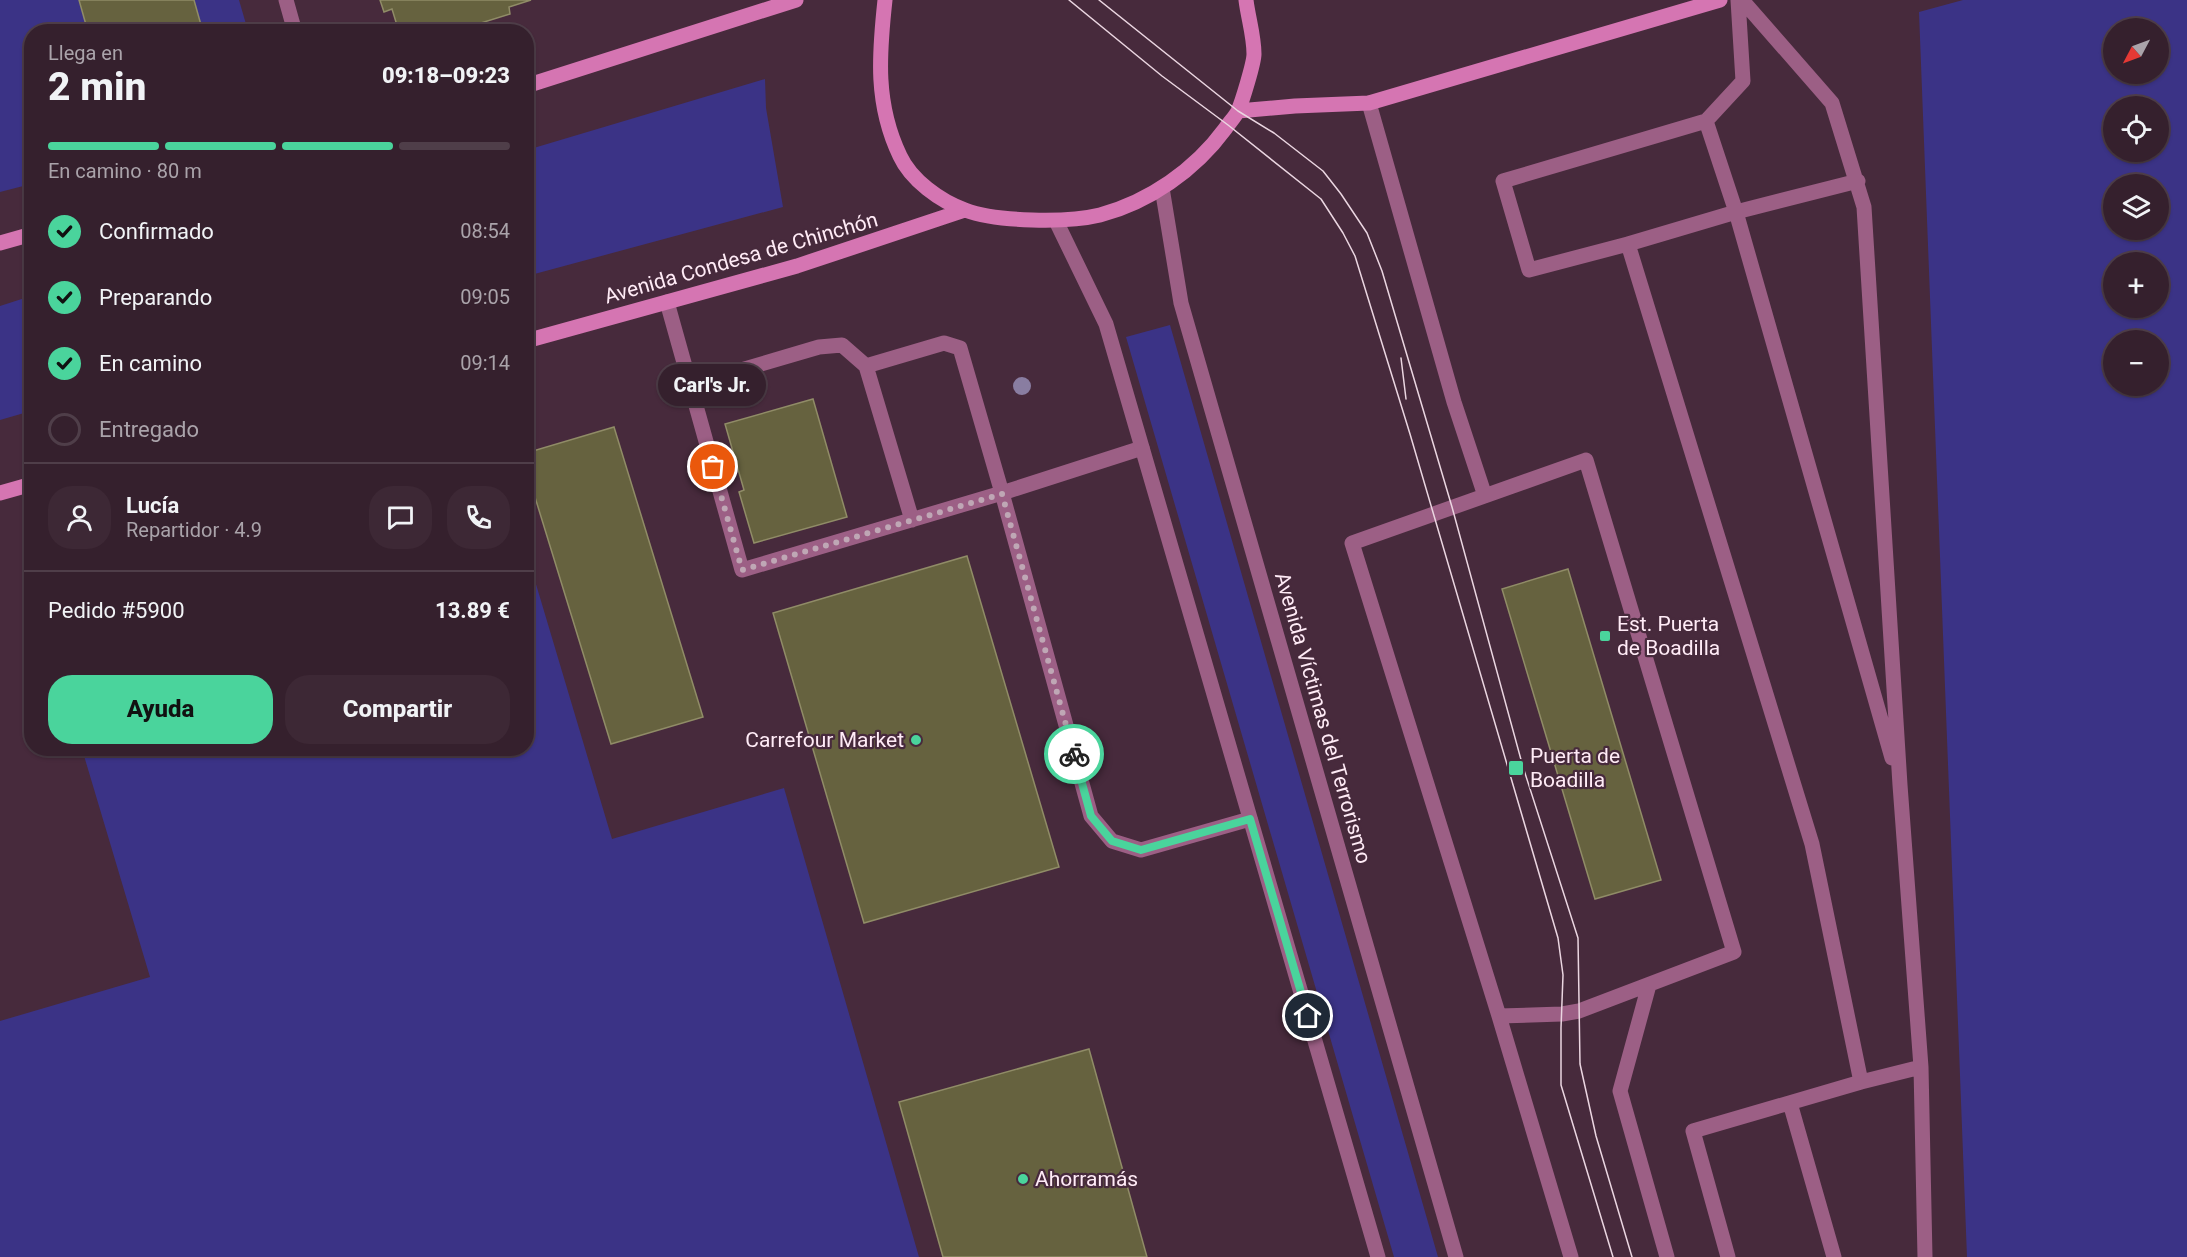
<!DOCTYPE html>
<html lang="es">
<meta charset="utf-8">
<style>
body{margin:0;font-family:Roboto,sans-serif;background:#3d2835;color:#f1f3f6;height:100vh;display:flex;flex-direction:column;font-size:22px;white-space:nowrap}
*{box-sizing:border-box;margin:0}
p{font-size:20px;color:#aaa3aa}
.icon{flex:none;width:33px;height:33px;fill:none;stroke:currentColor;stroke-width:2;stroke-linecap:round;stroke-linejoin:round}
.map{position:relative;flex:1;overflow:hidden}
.drawer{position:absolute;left:24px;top:24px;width:510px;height:732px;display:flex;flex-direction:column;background:#35202d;border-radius:24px;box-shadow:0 2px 4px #0004,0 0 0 2px #4f3e49}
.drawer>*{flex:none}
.needle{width:39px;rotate:229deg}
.controls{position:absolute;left:2103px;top:18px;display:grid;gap:12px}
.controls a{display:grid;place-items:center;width:66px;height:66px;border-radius:50%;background:#35202d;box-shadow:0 2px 4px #0004,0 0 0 2px #4f3e49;font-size:30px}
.pin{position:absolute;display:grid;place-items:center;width:51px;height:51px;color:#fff;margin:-26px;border:3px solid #fff;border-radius:50%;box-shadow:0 2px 6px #0007}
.courier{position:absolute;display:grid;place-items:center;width:60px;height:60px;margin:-30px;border:4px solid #4ad49c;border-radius:50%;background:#fff;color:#222;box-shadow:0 2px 8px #0007}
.bubble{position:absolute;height:42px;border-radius:21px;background:#35202d;box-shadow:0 2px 4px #0004,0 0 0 2px #4f3e49;font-size:20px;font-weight:800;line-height:42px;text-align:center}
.headline em{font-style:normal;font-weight:800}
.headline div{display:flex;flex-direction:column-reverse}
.headline{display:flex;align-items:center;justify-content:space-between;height:102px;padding:0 24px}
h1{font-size:39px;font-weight:800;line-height:45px}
.bar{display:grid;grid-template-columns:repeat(4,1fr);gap:9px 6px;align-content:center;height:72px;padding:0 24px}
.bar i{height:8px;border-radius:4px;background:#4f3e49}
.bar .current{background:#4ad49c}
.bar p{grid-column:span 4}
.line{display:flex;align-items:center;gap:15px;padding:0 24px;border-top:2px solid #4f3e49}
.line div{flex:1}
.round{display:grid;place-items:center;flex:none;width:63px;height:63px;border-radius:24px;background:#3d2835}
ol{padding:0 24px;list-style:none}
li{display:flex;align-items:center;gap:18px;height:66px}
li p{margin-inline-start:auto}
li .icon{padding:6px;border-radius:50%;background:#4ad49c;color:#111;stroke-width:4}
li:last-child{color:#aaa3aa}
li i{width:33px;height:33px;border:3px solid #4f3e49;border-radius:50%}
.cta{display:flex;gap:12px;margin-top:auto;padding:12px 24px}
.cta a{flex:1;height:69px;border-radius:24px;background:#4ad49c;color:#111;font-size:24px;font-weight:800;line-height:69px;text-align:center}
.cta a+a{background:#3d2835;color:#f1f3f6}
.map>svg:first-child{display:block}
.green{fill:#3b3386;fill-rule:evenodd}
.building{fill:#66623f;stroke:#908c67;stroke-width:1.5}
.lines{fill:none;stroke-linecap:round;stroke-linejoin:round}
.lane{stroke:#9c5f85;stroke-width:15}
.street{stroke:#9c5f85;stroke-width:15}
.secondary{stroke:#d575b2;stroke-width:15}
.tram{stroke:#ebd6e1;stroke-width:1.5}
.tree{fill:#897da1}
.done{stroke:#bfa7b5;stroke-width:6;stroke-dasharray:0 10.8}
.route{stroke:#4ad49c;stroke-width:8}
.poi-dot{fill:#4ad49c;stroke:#472a3c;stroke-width:2}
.labels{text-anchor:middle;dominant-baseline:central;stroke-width:4.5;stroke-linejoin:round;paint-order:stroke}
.street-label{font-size:21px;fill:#ffebf6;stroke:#472a3c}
.poi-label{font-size:21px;fill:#ffebf6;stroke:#472a3c;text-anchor:start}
</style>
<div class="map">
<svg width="2187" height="1257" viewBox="0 0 2187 1257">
<rect width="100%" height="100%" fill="#472a3c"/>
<path class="green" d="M0 0H79L88 31 32 32 31 184 0 192Z
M194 0H239L248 31H203Z
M1963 0H2187V1257H1967L1919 12ZM2158 28V74H2114V28ZM2158 106V152H2114V106ZM2158 184V230H2114V184ZM2158 262V308H2114V262ZM2158 340V386H2114V340Z
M765 79 766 108 783 207 527 276V150Z
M31 296V411L0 420V306Z
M1170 325 1438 1257H1394L1126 337Z
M527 554 612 839 784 788 919 1257H0V1021L150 977 82 749 526 748Z"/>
<path class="building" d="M79 0H194L203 32H88Z
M380 0H531L509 7 510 14 452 32H399L392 9 384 12Z
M813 399 847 517 754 543 739 492 744 490 725 424Z
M614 427 703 717 611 744 526 468V453Z
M967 556 1059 867 864 923 773 613Z
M1568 569 1661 880 1595 899 1502 589Z
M1089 1049 1147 1257H943L899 1102Z"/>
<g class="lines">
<path class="lane" d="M1742 0 1832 103 1864 207 1900 785 1921 1067 1925 1257
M1369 103 1454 402 1485 496
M1706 121 1736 212 1892 758
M1628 244 1736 212 1858 181
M667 302 742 570 1002 493 1091 816 1112 841 1141 850 1250 819
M690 385 819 347 842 345 866 366
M912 520 866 366 944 343 960 348 1002 493 1142 448
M1649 985 1620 1091 1667 1257
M1499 1016 1562 1014 1579 1011 1734 952 1586 460 1352 543 1499 1016 1571 1257
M1861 1082 1921 1067
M1790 1103 1834 1257
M1728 1257 1693 1131 1861 1082 1812 844 1628 244 1529 270 1503 181 1706 121 1743 81 1738 0"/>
<path class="street" d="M286 0 295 32
M1162 188 1181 303 1456 1257
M1056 221 1106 324 1378 1257"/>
<path class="secondary" d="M885 0C879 55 875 104 900 156 911 180 940 201 965 210 997 222 1067 223 1100 215 1149 202 1195 170 1225 129 1229 123 1235 117 1238 111 1242 102 1254 63 1254 54 1254 36 1248 17 1246 0
M526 86 796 0
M1238 111 1295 106 1369 103 1720 0
M0 243 32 234
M526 341 797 266 965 210
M0 493 32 484"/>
<path class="tram" d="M1069 0 1162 76 1228 125 1321 199 1343 233 1355 256 1410 434 1558 938 1563 975 1561 1028V1085L1613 1257
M1099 0 1238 111 1274 133 1323 171 1341 194 1367 233 1382 271 1452 507 1523 767 1578 938 1580 1064 1596 1136 1632 1257
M1401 358 1406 399"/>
</g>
<circle class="tree" cx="1022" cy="386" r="9"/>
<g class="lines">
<path class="done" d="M713 467 742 570 1002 494 1074 754"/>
<path class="route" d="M1074 754 1091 816 1112 841 1141 850 1250 819 1308 1016"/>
</g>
<g class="poi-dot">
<rect x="1599" y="630" width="12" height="12" rx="3"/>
<circle cx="916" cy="740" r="6"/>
<rect x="1508" y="760" width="16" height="16" rx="3"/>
<circle cx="1023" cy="1179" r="6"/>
</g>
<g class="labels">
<g class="street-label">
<text transform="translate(741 258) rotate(-16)">Avenida Condesa de Chinchón</text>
<text transform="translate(1323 718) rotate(74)">Avenida Víctimas del Terrorismo</text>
</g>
<g class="poi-label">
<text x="1617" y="624">Est. Puerta<tspan x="1617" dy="24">de Boadilla</tspan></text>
<text x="904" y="740" text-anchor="end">Carrefour Market</text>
<text x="1530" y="756">Puerta de<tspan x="1530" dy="24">Boadilla</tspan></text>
<text x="1035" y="1179">Ahorramás</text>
</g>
</g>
</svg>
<div class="controls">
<a><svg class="needle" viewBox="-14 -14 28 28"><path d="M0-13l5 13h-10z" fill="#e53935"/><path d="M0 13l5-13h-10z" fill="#aaa3aa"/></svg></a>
<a><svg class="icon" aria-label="locate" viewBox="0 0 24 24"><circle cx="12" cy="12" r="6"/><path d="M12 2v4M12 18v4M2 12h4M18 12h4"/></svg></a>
<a><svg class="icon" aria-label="layers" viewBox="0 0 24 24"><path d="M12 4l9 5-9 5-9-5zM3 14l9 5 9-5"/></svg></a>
<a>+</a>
<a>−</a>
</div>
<div class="pin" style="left:713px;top:467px;background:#ea580c"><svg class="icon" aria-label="bag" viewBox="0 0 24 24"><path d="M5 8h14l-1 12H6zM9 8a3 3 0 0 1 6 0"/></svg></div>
<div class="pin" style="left:1308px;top:1016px;background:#1f2937"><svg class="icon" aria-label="home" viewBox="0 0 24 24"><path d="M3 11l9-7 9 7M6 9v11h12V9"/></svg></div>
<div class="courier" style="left:1074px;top:754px"><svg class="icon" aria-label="bike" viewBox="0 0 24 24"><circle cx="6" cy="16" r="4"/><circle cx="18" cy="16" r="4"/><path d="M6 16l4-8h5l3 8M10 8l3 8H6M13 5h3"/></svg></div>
<div class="bubble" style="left:658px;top:364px;width:108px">Carl's Jr.</div>
<section class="drawer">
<div class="headline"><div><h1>2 min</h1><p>Llega en</p></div><em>09:18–09:23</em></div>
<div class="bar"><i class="current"></i><i class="current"></i><i class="current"></i><i></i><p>En camino · 80 m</p></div>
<ol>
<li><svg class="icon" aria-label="check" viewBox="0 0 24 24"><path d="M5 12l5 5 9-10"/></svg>Confirmado<p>08:54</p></li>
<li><svg class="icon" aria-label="check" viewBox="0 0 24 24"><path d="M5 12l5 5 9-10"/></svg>Preparando<p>09:05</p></li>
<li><svg class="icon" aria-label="check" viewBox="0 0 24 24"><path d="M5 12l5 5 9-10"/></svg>En camino<p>09:14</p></li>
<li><i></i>Entregado</li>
</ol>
<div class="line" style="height:108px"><a class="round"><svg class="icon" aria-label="person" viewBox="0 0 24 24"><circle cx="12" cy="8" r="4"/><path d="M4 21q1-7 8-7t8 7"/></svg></a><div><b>Lucía</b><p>Repartidor · 4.9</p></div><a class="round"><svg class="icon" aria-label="chat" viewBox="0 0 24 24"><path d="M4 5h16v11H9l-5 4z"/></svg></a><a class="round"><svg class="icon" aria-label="phone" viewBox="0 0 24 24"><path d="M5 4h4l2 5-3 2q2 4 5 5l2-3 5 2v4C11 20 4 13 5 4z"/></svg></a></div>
<div class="line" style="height:78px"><div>Pedido #5900</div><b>13.89 €</b></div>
<div class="cta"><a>Ayuda</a><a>Compartir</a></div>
</section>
</div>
